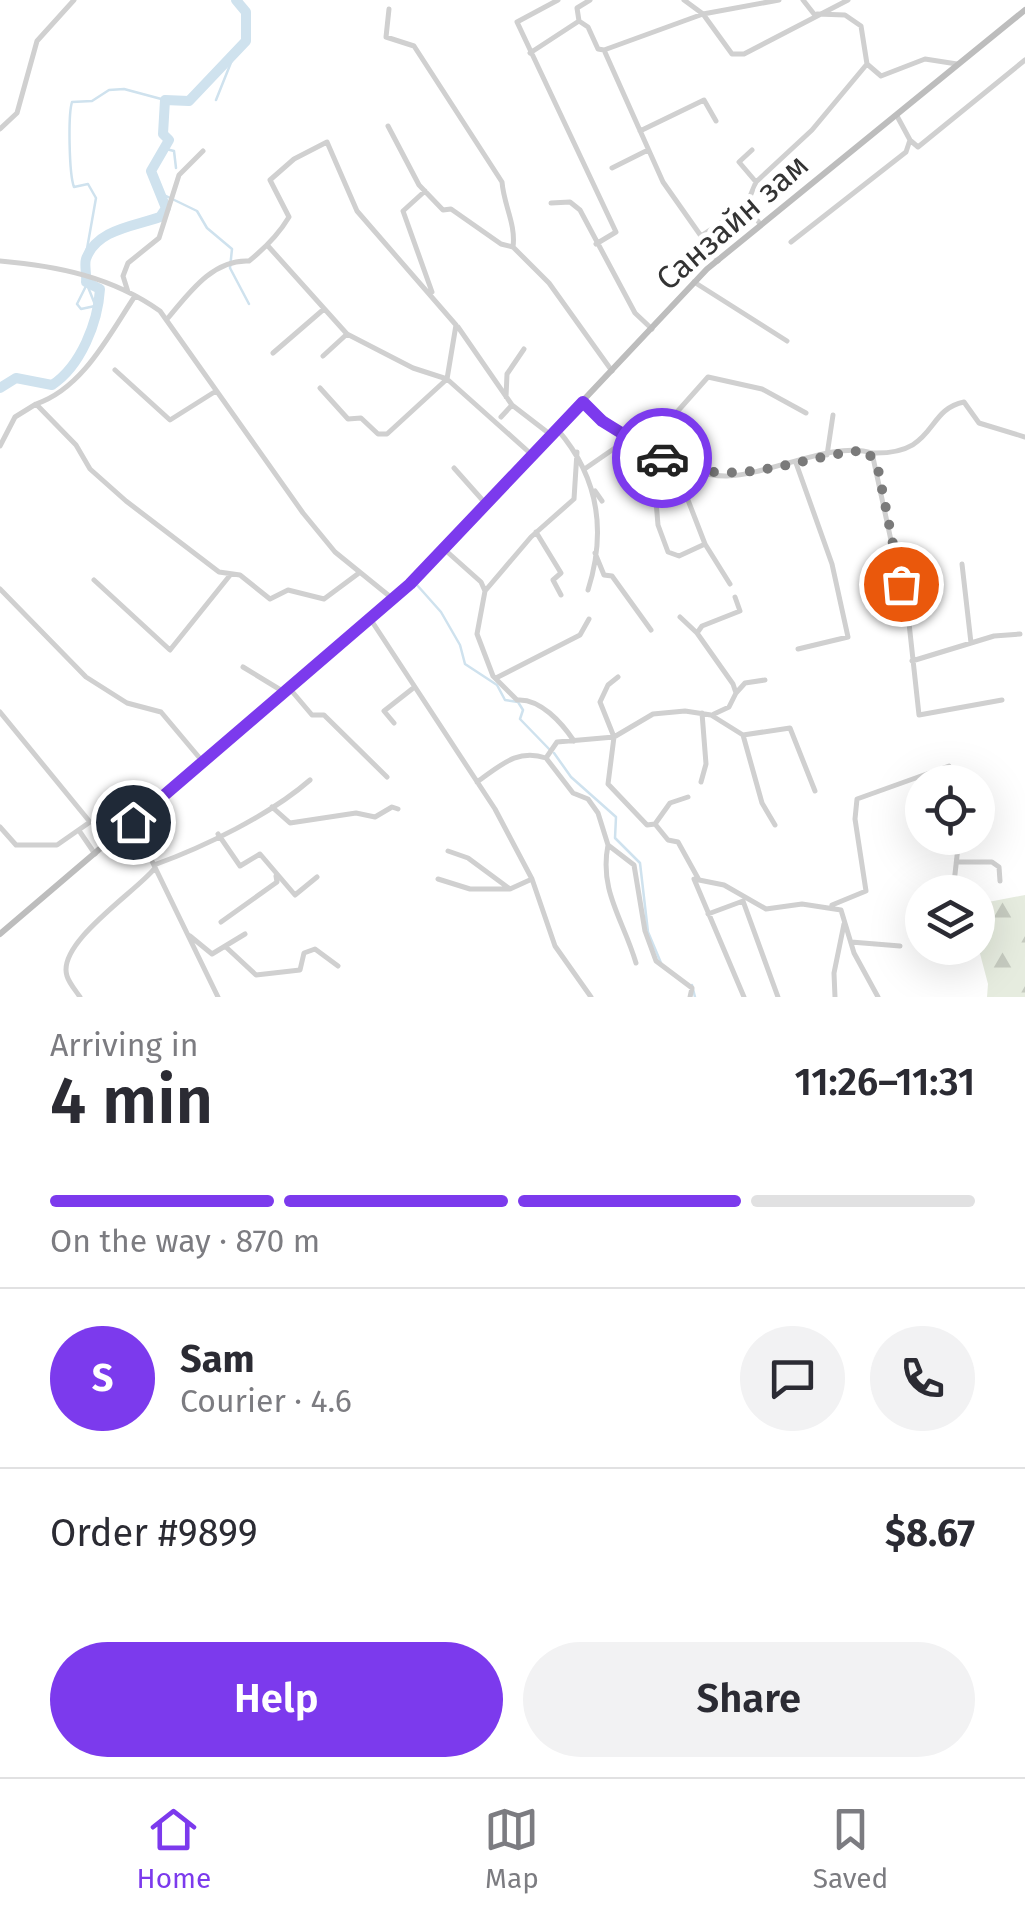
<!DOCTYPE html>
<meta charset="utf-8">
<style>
body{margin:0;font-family:"Fira Sans",sans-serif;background:#f2f2f3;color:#2b2b33;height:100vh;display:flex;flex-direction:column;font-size:38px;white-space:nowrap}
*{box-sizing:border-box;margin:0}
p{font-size:32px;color:#7c7c81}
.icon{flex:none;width:55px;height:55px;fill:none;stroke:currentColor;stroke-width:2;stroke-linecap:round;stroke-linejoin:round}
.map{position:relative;height:997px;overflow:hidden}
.drawer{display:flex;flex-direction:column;background:#fff;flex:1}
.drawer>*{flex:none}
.controls{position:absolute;left:905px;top:765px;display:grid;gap:20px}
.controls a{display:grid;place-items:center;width:90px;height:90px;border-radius:50%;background:#fff;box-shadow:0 10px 40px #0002;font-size:50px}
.pin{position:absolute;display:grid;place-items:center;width:85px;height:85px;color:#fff;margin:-42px;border:5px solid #fff;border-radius:50%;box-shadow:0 2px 10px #0007}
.courier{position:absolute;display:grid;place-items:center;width:100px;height:100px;margin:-50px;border:8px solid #7c3aed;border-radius:50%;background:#fff;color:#222;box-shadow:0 2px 12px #0007}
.head em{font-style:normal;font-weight:600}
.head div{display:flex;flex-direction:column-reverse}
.head{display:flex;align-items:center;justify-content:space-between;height:170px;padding:0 50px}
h1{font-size:65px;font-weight:600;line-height:75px}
.bar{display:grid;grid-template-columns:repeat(4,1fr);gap:15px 10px;align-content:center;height:120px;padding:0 50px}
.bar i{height:12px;border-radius:8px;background:#e1e1e2}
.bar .on{background:#7c3aed}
.bar p{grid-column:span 4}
.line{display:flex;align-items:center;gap:25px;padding:0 50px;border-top:2px solid #e1e1e2}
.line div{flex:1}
.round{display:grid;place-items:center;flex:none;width:105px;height:105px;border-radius:52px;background:#f2f2f3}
.action{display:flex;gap:20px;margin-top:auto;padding:20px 50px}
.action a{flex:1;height:115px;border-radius:60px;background:#7c3aed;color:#fff;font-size:40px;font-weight:600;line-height:115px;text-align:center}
.action a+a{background:#f2f2f3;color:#2b2b33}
.tabs{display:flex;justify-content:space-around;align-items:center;height:140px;border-top:2px solid #e1e1e2;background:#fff;font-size:28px;color:#7c7c81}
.tabs a{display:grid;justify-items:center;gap:5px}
.tabs .on{color:#7c3aed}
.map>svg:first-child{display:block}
.forest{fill:url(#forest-firs)}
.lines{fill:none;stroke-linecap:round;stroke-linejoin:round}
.stream{stroke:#cfe2ee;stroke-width:2.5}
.river{stroke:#cfe2ee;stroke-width:10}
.minor{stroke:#d0d0d0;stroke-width:5}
.secondary{stroke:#bdbdbd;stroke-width:6}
.done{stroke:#7a7a7a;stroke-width:10;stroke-dasharray:0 18}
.route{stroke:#7c3aed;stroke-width:12}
.labels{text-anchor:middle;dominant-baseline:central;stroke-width:10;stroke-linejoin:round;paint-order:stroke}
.street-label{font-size:32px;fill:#333;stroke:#fff}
</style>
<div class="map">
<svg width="1025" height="997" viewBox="0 0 1025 997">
<defs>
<pattern id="forest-firs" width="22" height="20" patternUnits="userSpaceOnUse" patternTransform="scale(2.5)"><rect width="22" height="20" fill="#e6ecdf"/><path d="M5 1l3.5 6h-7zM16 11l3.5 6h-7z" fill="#c6cbc0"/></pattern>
</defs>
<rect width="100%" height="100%" fill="#fff"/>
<path class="forest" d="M1025 895V997H987L988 984 978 946V904Z"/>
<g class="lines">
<path class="stream" d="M216 100 236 50
M166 149 174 151 176 168
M164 195 197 211 207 228 232 249 230 268 249 304
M85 260 96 198 88 184 74 187C69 174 68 115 72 102L92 101 109 90 124 89 165 100
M86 282 98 312
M86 286 77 304 81 309 95 306
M417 585 441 612 460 645 465 664 497 685 505 700 518 702 523 710 520 719 550 750
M554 753 571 777 616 817 615 838 640 863 648 932 661 963
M692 985 695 997"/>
<path class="river" d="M0 388 16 378 52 385C81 366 98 322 100 289L86 282C87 275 84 265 86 259 96 229 136 226 160 217L166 208 151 171 169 140 163 134 165 100 189 101 246 41V12L236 0"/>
<path class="minor" d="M558 0 517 22 616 232 596 244
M684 0 703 14 732 54H744L848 0
M803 0 814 14
M389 9 386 37 414 46 502 182C504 206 516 224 513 247
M817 14 845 15 861 26 867 64 881 76 925 59 957 64
M579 21 588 27 598 49 604 50 663 182 701 236 746 206
M604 50 703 14 779 0
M530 53 579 21 577 8 590 0
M388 126 419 185 443 210 451 209 501 244 513 247 549 283 612 371
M0 129 17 113 37 41 74 0
M640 131 704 100 716 121
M911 141 918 147 1025 60
M752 150 739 162 756 182
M612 168 648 150
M425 191 403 211 432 292
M551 203 570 202 580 210 635 313 652 329
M761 225 746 206 756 182 812 130 867 64
M701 236 718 261
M791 242 906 152 910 140 897 116
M268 246 347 334 413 368 447 379 531 454
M0 261C58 266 112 277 160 311L303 513 335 552 393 599
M694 282 787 341
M128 292 123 276 128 263 159 238 179 175 203 151
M168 318C189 293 213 259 249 261 264 249 280 232 289 217L270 180 294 159 327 142 357 211 456 325 447 379 387 434H378L361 418 348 419 320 388
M458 327 512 405 501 417
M273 353 324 309
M323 356 347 334
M115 370 170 420 216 391
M506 397 507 374 524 349
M583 402 636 442
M36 404C83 388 109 335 135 296
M512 405 551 435
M557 429C598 476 607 530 588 590
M0 446 15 417 36 404 76 445 90 469 126 501 219 572 240 575 270 599 288 590 324 599 359 573
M645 448 708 377 762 389 806 413
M652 453 658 525 668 552 679 556 705 544 674 464
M872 453C938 455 924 410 964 402L979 423 1025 437
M827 455 833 415
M796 463 832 564 848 637 798 649
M454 468 486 504
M586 468 625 441C660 450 688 477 727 476 769 475 835 440 872 453L909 623 919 715 1002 700
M595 491 602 501
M536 532 561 573 553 580 561 595
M705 544 730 584
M444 549 481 582 485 591 477 634 493 676 517 700C540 698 562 723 574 741
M595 553 604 575 612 576 651 630
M962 564 971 643
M94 580 170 650 231 574
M0 589 86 677 127 703 161 712 203 762
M485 591 531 537 574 499 577 452
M680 617 697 633 733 684 736 693 729 707 714 714
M371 620 495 809 532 879 555 946 591 997
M697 633 702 626 740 611 735 597
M912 661 994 636 1020 634
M243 667 284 692
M618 677 608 685 600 702 614 737 608 784 647 825 655 824 668 840 678 842 699 880 724 885 766 909 802 904 841 910 854 953 878 997
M496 678 580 635 589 619
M290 689 312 715H324L387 777
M736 693 745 683 765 680
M0 712 90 822 57 845H16L0 827
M394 723 384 711 412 689
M743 735 762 803 775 825
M546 758 573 793 588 799 598 813 608 845 634 865 645 931 656 961 692 988 690 997
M477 782C500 766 517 748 546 758L557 742 614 737 653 714 685 711 711 715 743 735 790 728 815 791
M701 782 706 764 702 713
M272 807 290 823 356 813 375 817 392 807 398 809
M133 822 218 997
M655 824 670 803 688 797
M80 832 95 854
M218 834 240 866 260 854 295 895 317 877
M608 845C599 891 623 919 636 963
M448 851 468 858 510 889 532 879
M957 862H992L999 867 1000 881
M154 865C204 847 270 815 310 780
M438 879 470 889H510
M694 879 744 997
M953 892 959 838
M832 905 866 891 855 819 857 799 949 766 952 782
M708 914 743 901 778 997
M221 922 277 882 276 876
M190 936 212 954 245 934
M851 942 900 946
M227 948 256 975 300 970 304 953 315 949 338 966
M80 997C76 991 69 983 67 976 56 943 137 891 155 868
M835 997 834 973 844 924"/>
<path class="secondary" d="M0 934 410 584 707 269 1025 10"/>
</g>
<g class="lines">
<path class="done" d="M662 458C735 492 793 457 867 450L878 469 901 584"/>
<path class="route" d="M133 822 410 584 583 402 602 421 662 458"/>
</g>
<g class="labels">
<g class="street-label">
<text transform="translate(732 222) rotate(-41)">Санзайн зам</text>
</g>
</g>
</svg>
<div class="controls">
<a><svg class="icon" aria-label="locate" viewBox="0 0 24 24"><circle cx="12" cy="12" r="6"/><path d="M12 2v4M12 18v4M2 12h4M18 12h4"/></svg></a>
<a><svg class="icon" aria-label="layers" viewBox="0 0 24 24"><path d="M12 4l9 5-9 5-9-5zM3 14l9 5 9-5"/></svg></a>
</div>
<div class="pin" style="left:901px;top:584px;background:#ea580c"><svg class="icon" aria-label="bag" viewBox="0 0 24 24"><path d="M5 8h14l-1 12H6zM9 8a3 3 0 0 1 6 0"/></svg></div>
<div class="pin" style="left:133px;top:822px;background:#1f2937"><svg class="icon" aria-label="home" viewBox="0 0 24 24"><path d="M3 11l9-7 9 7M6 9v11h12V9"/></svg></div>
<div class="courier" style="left:662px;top:458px"><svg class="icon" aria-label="car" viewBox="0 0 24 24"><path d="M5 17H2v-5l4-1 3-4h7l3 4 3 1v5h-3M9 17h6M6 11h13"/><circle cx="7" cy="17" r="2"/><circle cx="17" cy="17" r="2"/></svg></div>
</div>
<section class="drawer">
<div class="head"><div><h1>4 min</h1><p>Arriving in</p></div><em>11:26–11:31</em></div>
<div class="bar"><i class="on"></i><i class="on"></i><i class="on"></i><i></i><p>On the way · 870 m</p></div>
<div class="line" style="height:180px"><b class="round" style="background:#7c3aed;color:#fff">S</b><div><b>Sam</b><p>Courier · 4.6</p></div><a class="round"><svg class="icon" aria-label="chat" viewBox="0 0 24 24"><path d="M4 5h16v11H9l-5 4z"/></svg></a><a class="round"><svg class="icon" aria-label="phone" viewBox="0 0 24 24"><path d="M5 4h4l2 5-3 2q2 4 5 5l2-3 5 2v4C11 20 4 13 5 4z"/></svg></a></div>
<div class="line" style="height:130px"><div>Order #9899</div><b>$8.67</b></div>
<div class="action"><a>Help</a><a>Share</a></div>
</section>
<nav class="tabs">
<a class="on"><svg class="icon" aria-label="home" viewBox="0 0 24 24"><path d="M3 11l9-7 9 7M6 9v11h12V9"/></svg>Home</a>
<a><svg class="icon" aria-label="map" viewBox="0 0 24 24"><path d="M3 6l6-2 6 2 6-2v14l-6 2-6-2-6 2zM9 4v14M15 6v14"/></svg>Map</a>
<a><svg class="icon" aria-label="saved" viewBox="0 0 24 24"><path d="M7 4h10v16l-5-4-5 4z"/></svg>Saved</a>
</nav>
